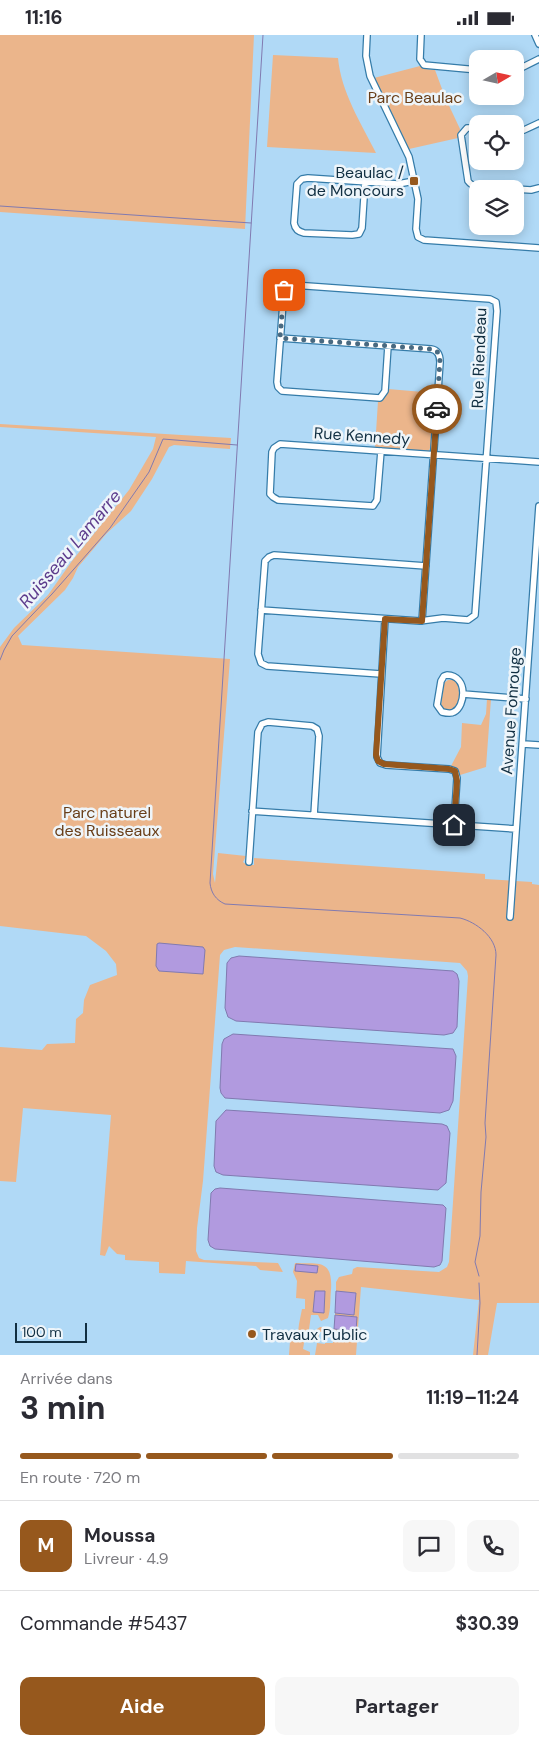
<!DOCTYPE html>
<html lang="fr">
<meta charset="utf-8">
<style>
body{margin:0;font-family:"DM Sans",sans-serif;background:#f7f7f7;color:#2b2b33;height:100vh;display:flex;flex-direction:column;font-size:19px;white-space:nowrap}
*{box-sizing:border-box;margin:0}
p{font-size:16px;color:#7c7c81}
.icon{flex:none;width:28px;height:28px;fill:none;stroke:currentColor;stroke-width:2;stroke-linecap:round;stroke-linejoin:round}
.map{position:relative;height:1320px;overflow:hidden}
.panel{display:flex;flex-direction:column;background:#fff;flex:1}
.panel>*{flex:none}
.needle{width:32px;rotate:81deg}
.buttons{position:absolute;left:469px;top:15px;display:grid;gap:10px}
.buttons a{display:grid;place-items:center;width:55px;height:55px;border-radius:10px;background:#fff;box-shadow:0 2px 12px #0003;font-size:25px}
.scale{position:absolute;left:15px;bottom:12px;width:72px;box-sizing:border-box;padding-left:5px;border:2px solid #112f42;border-top:0;font-size:14px;line-height:18px;white-space:nowrap;color:#112f42;-webkit-text-stroke:4px #eef5fa;paint-order:stroke}
.pin{position:absolute;display:grid;place-items:center;width:42px;height:42px;color:#fff;margin:-21px;border-radius:10px;box-shadow:0 2px 8px #0006}
.courier{position:absolute;display:grid;place-items:center;width:50px;height:50px;margin:-25px;border:4px solid #96581d;border-radius:50%;background:#fff;color:#222;box-shadow:0 1px 6px #0007}
.overview em{font-style:normal;font-weight:700}
.overview div{display:flex;flex-direction:column-reverse}
.overview{display:flex;align-items:center;justify-content:space-between;height:85px;padding:0 20px}
h1{font-size:32px;font-weight:700;line-height:38px}
.bar{display:grid;grid-template-columns:repeat(4,1fr);gap:8px 5px;align-content:center;height:60px;padding:0 20px}
.bar i{height:6px;border-radius:4px;background:#e1e1e2}
.bar .current{background:#96581d}
.bar p{grid-column:span 4}
.line{display:flex;align-items:center;gap:12px;padding:0 20px;border-top:1px solid #e1e1e2}
.line div{flex:1}
.round{display:grid;place-items:center;flex:none;width:52px;height:52px;border-radius:10px;background:#f7f7f7}
.button{display:flex;gap:10px;margin-top:auto;padding:10px 20px}
.button a{flex:1;height:58px;border-radius:10px;background:#96581d;color:#fff;font-size:20px;font-weight:700;line-height:58px;text-align:center}
.button a+a{background:#f7f7f7;color:#2b2b33}
.status{display:flex;justify-content:space-between;align-items:center;height:35px;padding:0 25px;background:#fff;direction:ltr}
.status svg{height:14px;fill:currentColor}
.map>svg:first-child{display:block}
.green{fill:#ebb58b}
.water{fill:#b19adf;stroke:#817ab0}
.lines{fill:none;stroke-linecap:round;stroke-linejoin:round}
.stream{stroke:#817ab0;stroke-width:1}
.minor-casing{stroke:#357ca9;stroke-width:8}
.minor{stroke:#fff;stroke-width:5.5}
.done{stroke:#496a81;stroke-width:5;stroke-dasharray:0 9}
.route{stroke:#96581d;stroke-width:6}
.poi-dot{fill:#96581d;stroke:#eef5fa;stroke-width:2}
.labels{text-anchor:middle;dominant-baseline:central;stroke-width:5;stroke-linejoin:round;paint-order:stroke}
.park-label{font-size:16px;fill:#693e18;stroke:#eef5fa}
.poi-label{font-size:16px;fill:#112f42;stroke:#eef5fa;text-anchor:end}
.street-label{font-size:16px;fill:#112f42;stroke:#eef5fa}
.water-label{font-size:18px;font-style:italic;fill:#5d3c8d;stroke:#eef5fa}
</style>
<div class="status"><b>11:16</b><svg viewBox="0 0 49 12"><path d="M0 12V9h3v3zM5 12V6h3v6zM10 12V3h3v9zM15 12V0h3v12zM26 1h20v11H26zM47 4h2v5h-2z"/></svg></div>
<div class="map">
<svg width="539" height="1320" viewBox="0 0 539 1320">
<rect width="100%" height="100%" fill="#b0d9f6"/>
<path class="green" d="M0 0H254L245 194 0 177Z
M273 20 338 23C341 57 361 88 376 118L267 112Z
M420 31 425 34 435 35 445 62 460 94 458 103 409 114 374 43Z
M388 354 435 358 431 410 429 416 375 413 378 366 385 362Z
M0 389 231 403 230 414 174 410 169 412 152 444 131 476 107 498 78 532 73 543 65 555 18 601 22 610 230 624 213 839 215 848 218 818 246 821 243 827 247 830H254V823L485 839V844L532 847V849L539 850V1268H497L488 1320H473L479 1265 361 1252 356 1320H315L317 1308 325 1309V1308H333V1301L326 1300V1297H319V1302L317 1301V1294L320 1292H325L326 1296H333L334 1294 355 1296 356 1282 335 1280V1278L354 1280 356 1258 336 1256V1247L339 1242 352 1239 353 1234 357 1232 439 1237 447 1232 449 1227 468 941 467 936 460 928 235 912 224 915 220 920 203 1146 197 1193 196 1216 199 1223 204 1225 278 1228 283 1237 260 1235 256 1231 186 1226 185 1239 159 1238V1227L125 1225V1220L117 1219 109 1211 105 1221 100 1220 111 1080 23 1073 16 1147 0 1146V1012L42 1015 47 1009 75 1008 76 984 83 978 84 965 90 950 117 940 116 929 106 916 86 901 0 891V612L14 593 48 560 72 526 129 455 153 414 156 402 0 392Z
M448 645H455C462 653 461 681 442 674L441 671 444 648Z
M487 664H491L486 732 460 740 457 734 451 731 461 712 462 688 481 690 486 679Z
M295 1228C319 1229 333 1224 331 1255 330 1264 331 1274 328 1283L321 1286 318 1280H311L308 1301 305 1302 303 1314 310 1317V1320H289L290 1306H297L299 1289 302 1274H305V1264L296 1263 297 1246 293 1237Z"/>
<path class="water" d="M159 908 203 912 205 915 203 939 159 936 156 931 157 909Z
M239 921 453 936 457 939 459 946 457 992 453 998 444 1000 236 986 228 982 225 973 227 928 231 923Z
M233 999 453 1014 456 1021 453 1066 449 1075 440 1078 225 1063 221 1058 220 1053 222 1009 224 1004Z
M226 1075 442 1089 447 1091 450 1098 446 1148 438 1155 223 1140 216 1137 214 1131 216 1086Z
M220 1153 443 1170 446 1173 442 1226 440 1230 434 1232 215 1214 210 1211 208 1205 211 1158 215 1154Z
M296 1229 318 1231 317 1238 295 1236Z
M315 1256H325L324 1278 313 1277Z
M336 1256 356 1258 354 1280 335 1278Z
M335 1280 357 1282 356 1296 334 1294Z"/>
<g class="lines">
<path class="stream" d="M263 0 210 848C211 858 216 865 225 869L460 883C476 887 496 902 496 920L485 1088 486 1102 481 1157 480 1201 475 1227 479 1241
M0 171 251 188
M0 625 4 615 12 601 52 559 110 493 149 437 163 404 237 410
M477 1320 480 1268 479 1248"/>
<g class="minor-casing">
<path id="minor" d="M367 0 366 21 370 41 409 122 418 164 416 194 418 202 424 205 539 213
M421 0 420 24 424 30 478 35
M535 0 539 9
M515 36 539 24
M478 93H467L461 100 468 146C475 156 493 153 504 154
M515 96 524 95 539 88
M365 147 362 193 359 199 352 200 304 198C299 197 295 194 294 188L297 149 302 144 308 143 398 149 414 146
M515 154 531 155 539 153
M280 303 431 314C438 315 440 320 440 327L422 586
M381 416 377 465 373 471 278 465 273 462 270 459 272 417 274 413 280 409 539 427
M261 575 420 586 443 583 468 585 475 580 497 276 496 267 490 264 293 250 287 252 284 255 277 347 278 352 282 356 380 363 385 356 388 311
M385 584 377 722 380 728 386 730 449 734 455 736 457 743 454 790
M381 639 267 631 261 628 258 619 265 526 269 522 274 520 426 531
M447 640C469 641 465 672 454 677 451 679 446 678 442 677L437 670 441 646 444 641Z
M463 659 526 664
M523 709 539 710
M252 776 516 794
M249 827 258 697 262 689 268 687 312 691 317 694 319 701 314 780
M510 882 539 471"/>
</g>
<use href="#minor" class="minor"/>
</g>
<g class="lines">
<path class="done" d="M284 255 280 303 431 314 437 316 440 324 437 374"/>
<path class="route" d="M437 374 422 586 385 584 376 720 378 726 384 729 449 734 455 736 457 746 454 790"/>
</g>
<g class="poi-dot">
<rect x="409" y="141" width="10" height="10" rx="2.5"/>
<circle cx="252" cy="1299" r="5"/>
</g>
<g class="labels">
<g class="park-label">
<text x="415" y="62">Parc Beaulac</text>
<text x="107" y="777">Parc naturel<tspan x="107" dy="18">des Ruisseaux</tspan></text>
</g>
<g class="poi-label">
<text x="404" y="137">Beaulac /<tspan x="404" dy="18">de Moncours</tspan></text>
<text x="262" y="1299" text-anchor="start">Travaux Public</text>
</g>
<g class="street-label">
<text transform="translate(479 323) rotate(-88)">Rue Riendeau</text>
<text transform="translate(362 401) rotate(4)">Rue Kennedy</text>
<text transform="translate(511 676) rotate(-86)">Avenue Fonrouge</text>
</g>
<g class="water-label">
<text transform="translate(70 514) rotate(-50)">Ruisseau Lamarre</text>
</g>
</g>
</svg>
<div class="buttons">
<a><svg class="needle" viewBox="-14 -14 28 28"><path d="M0-13l5 13h-10z" fill="#e53935"/><path d="M0 13l5-13h-10z" fill="#7c7c81"/></svg></a>
<a><svg class="icon" aria-label="locate" viewBox="0 0 24 24"><circle cx="12" cy="12" r="6"/><path d="M12 2v4M12 18v4M2 12h4M18 12h4"/></svg></a>
<a><svg class="icon" aria-label="layers" viewBox="0 0 24 24"><path d="M12 4l9 5-9 5-9-5zM3 14l9 5 9-5"/></svg></a>
</div>
<div class="scale">100 m</div>
<div class="pin" style="left:284px;top:255px;background:#ea580c"><svg class="icon" aria-label="bag" viewBox="0 0 24 24"><path d="M5 8h14l-1 12H6zM9 8a3 3 0 0 1 6 0"/></svg></div>
<div class="pin" style="left:454px;top:790px;background:#1f2937"><svg class="icon" aria-label="home" viewBox="0 0 24 24"><path d="M3 11l9-7 9 7M6 9v11h12V9"/></svg></div>
<div class="courier" style="left:437px;top:374px"><svg class="icon" aria-label="car" viewBox="0 0 24 24"><path d="M5 17H2v-5l4-1 3-4h7l3 4 3 1v5h-3M9 17h6M6 11h13"/><circle cx="7" cy="17" r="2"/><circle cx="17" cy="17" r="2"/></svg></div>
</div>
<section class="panel">
<div class="overview"><div><h1>3 min</h1><p>Arrivée dans</p></div><em>11:19–11:24</em></div>
<div class="bar"><i class="current"></i><i class="current"></i><i class="current"></i><i></i><p>En route · 720 m</p></div>
<div class="line" style="height:90px"><b class="round" style="background:#96581d;color:#fff">M</b><div><b>Moussa</b><p>Livreur · 4.9</p></div><a class="round"><svg class="icon" aria-label="chat" viewBox="0 0 24 24"><path d="M4 5h16v11H9l-5 4z"/></svg></a><a class="round"><svg class="icon" aria-label="phone" viewBox="0 0 24 24"><path d="M5 4h4l2 5-3 2q2 4 5 5l2-3 5 2v4C11 20 4 13 5 4z"/></svg></a></div>
<div class="line" style="height:65px"><div>Commande #5437</div><b>$30.39</b></div>
<div class="button"><a>Aide</a><a>Partager</a></div>
</section>
